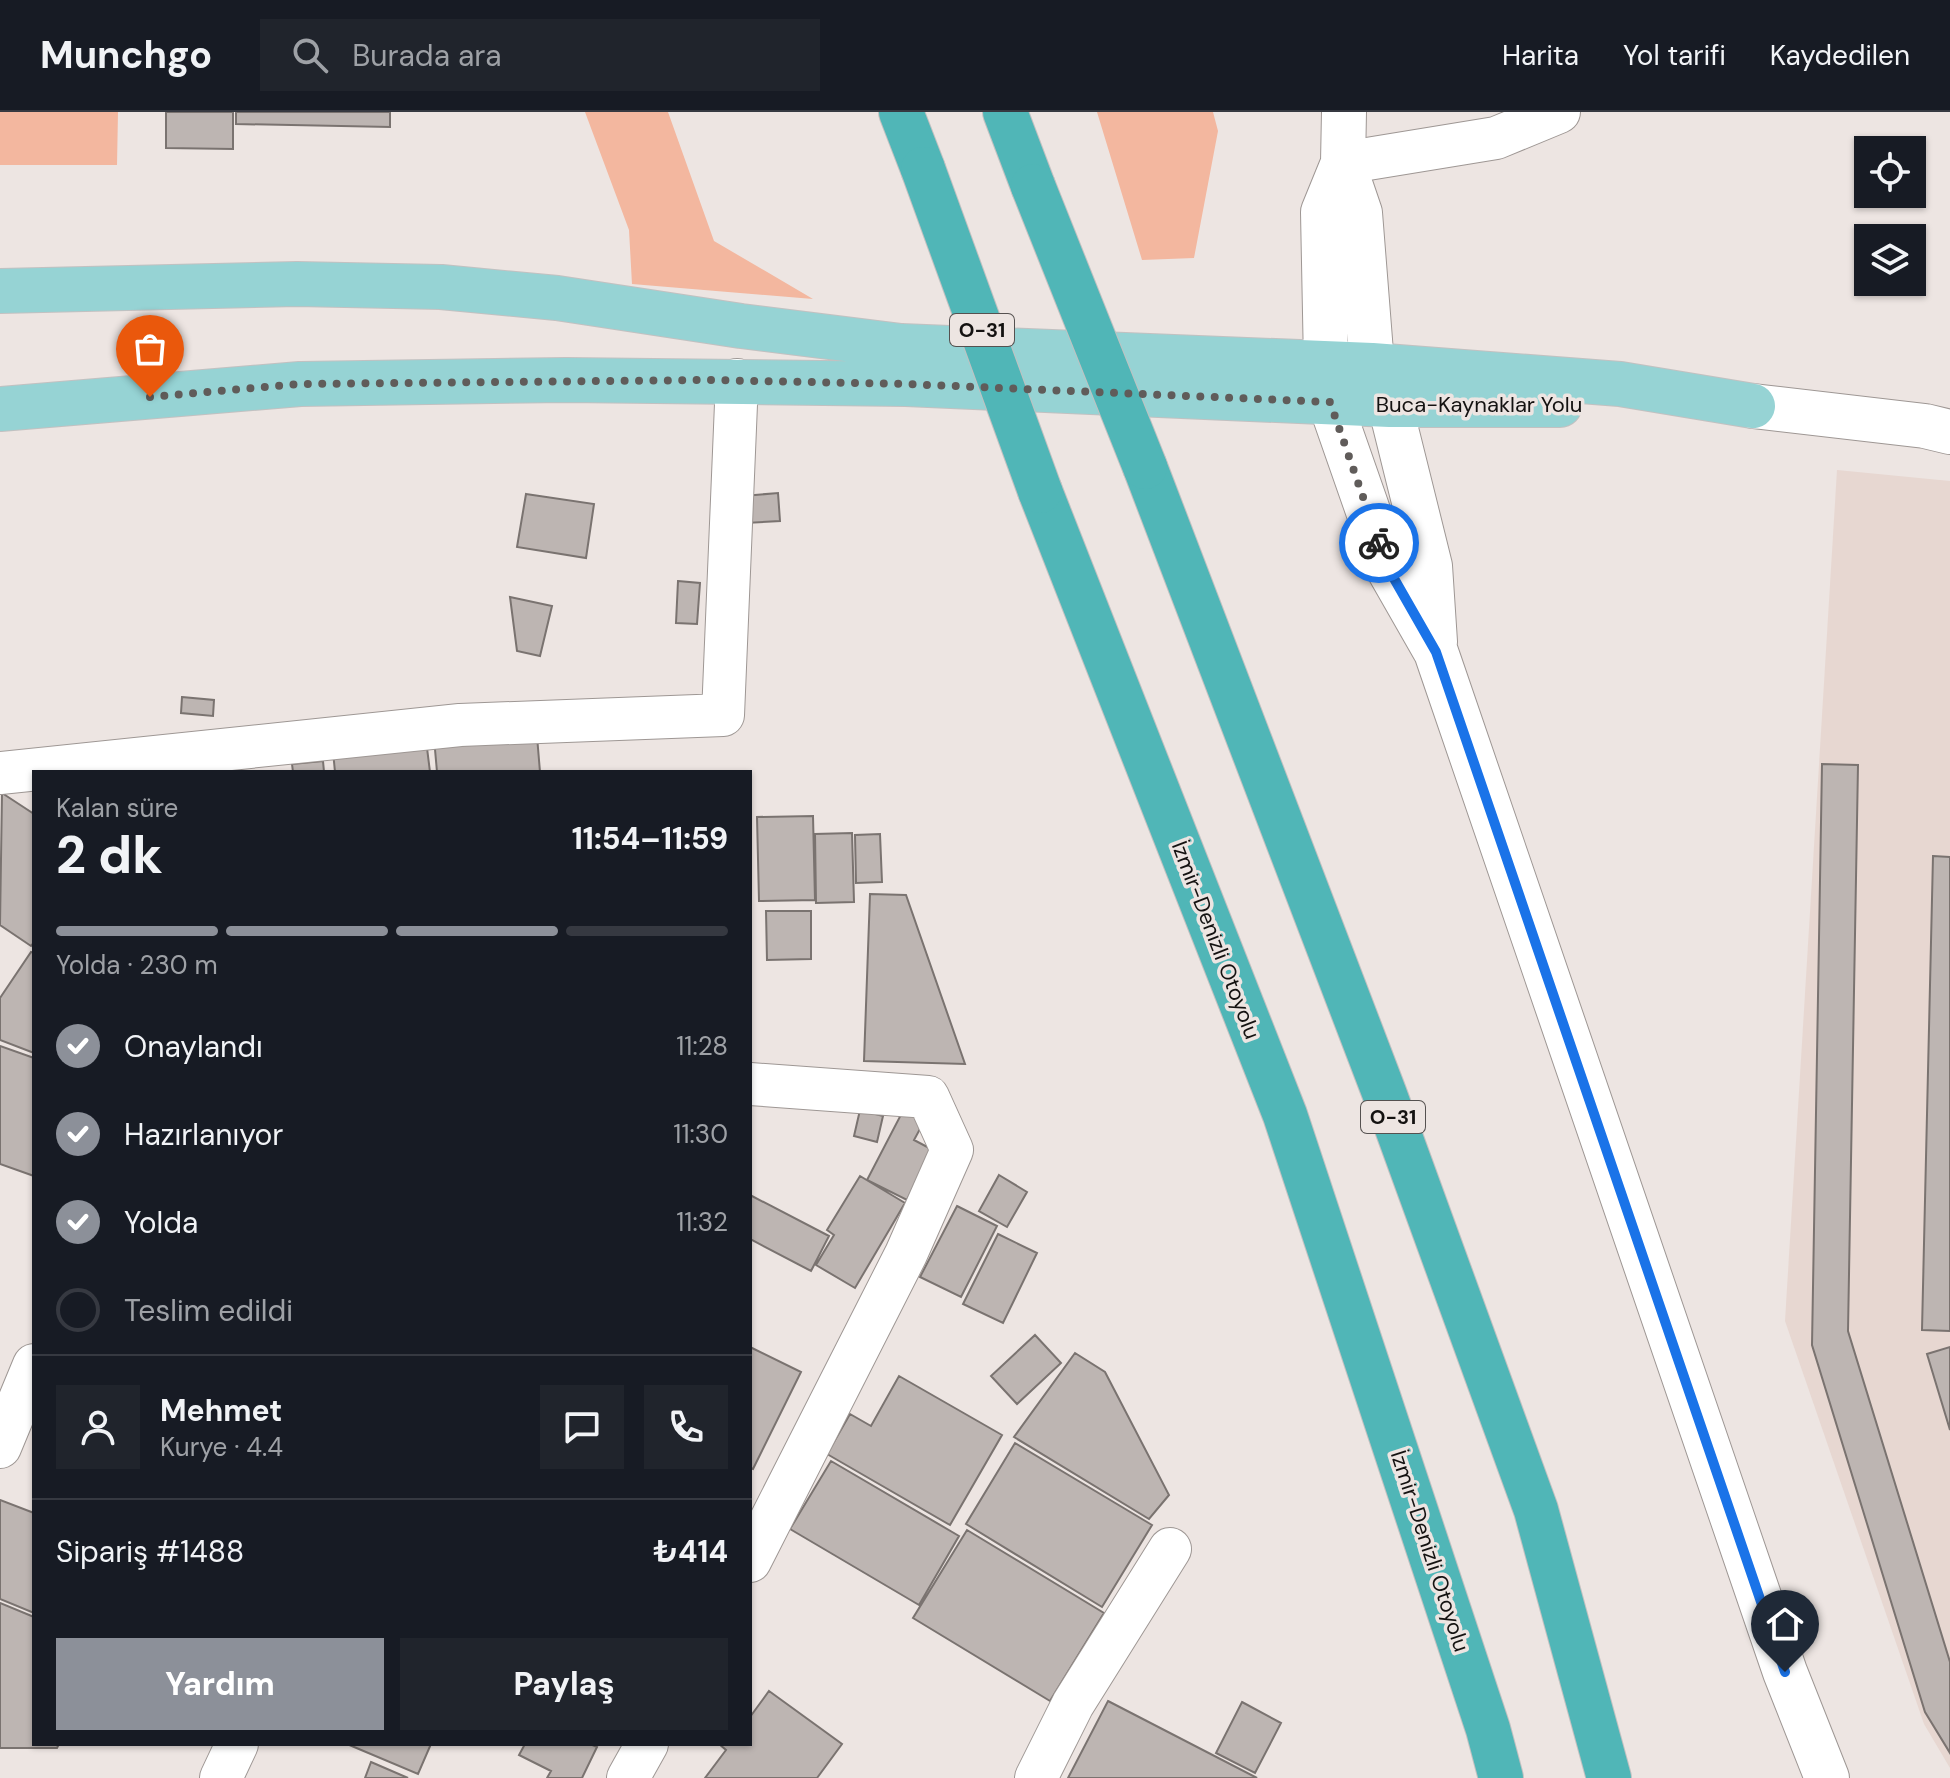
<!DOCTYPE html>
<html lang="tr">
<meta charset="utf-8">
<style>
body{margin:0;font-family:"DM Sans",sans-serif;background:#20242c;color:#f1f3f6;height:100vh;display:flex;flex-direction:column;font-size:30px;white-space:nowrap}
*{box-sizing:border-box;margin:0}
p{font-size:26px;color:#9ea1a6}
.icon{flex:none;width:44px;height:44px;fill:none;stroke:currentColor;stroke-width:2;stroke-linecap:round;stroke-linejoin:round}
.map{position:relative;flex:1;overflow:hidden}
.side{position:absolute;left:32px;top:658px;width:720px;height:976px;display:flex;flex-direction:column;background:#171b24;border-radius:0px;box-shadow:0 2px 6px #0004}
.side>*{flex:none}
.fabs{position:absolute;left:1854px;top:24px;display:grid;gap:16px}
.fabs a{display:grid;place-items:center;width:72px;height:72px;border-radius:0px;background:#171b24;box-shadow:0 2px 6px #0004;font-size:40px}
.pin{position:absolute;display:grid;place-items:center;width:68px;height:68px;color:#fff;margin:-82px -34px;border-radius:50% 50% 50% 0;rotate:-45deg;box-shadow:0 0 8px #0007}
.pin .icon{rotate:45deg}
.courier{position:absolute;display:grid;place-items:center;width:80px;height:80px;margin:-40px;border:6px solid #1a73e8;border-radius:50%;background:#fff;color:#222;box-shadow:0 2px 10px #0007}
.headline em{font-style:normal;font-weight:800}
.headline div{display:flex;flex-direction:column-reverse}
.headline{display:flex;align-items:center;justify-content:space-between;height:136px;padding:0 24px}
h1{font-size:52px;font-weight:800;line-height:60px}
.bar{display:grid;grid-template-columns:repeat(4,1fr);gap:12px 8px;align-content:center;height:96px;padding:0 24px}
.bar i{height:10px;border-radius:6px;background:#363941}
.bar .on{background:#8c9099}
.bar p{grid-column:span 4}
.line{display:flex;align-items:center;gap:20px;padding:0 24px;border-top:2px solid #363941}
.line div{flex:1}
.round{display:grid;place-items:center;flex:none;width:84px;height:84px;border-radius:0px;background:#20242c}
ol{padding:0 24px;list-style:none}
li{display:flex;align-items:center;gap:24px;height:88px}
li p{margin-inline-start:auto}
li .icon{padding:8px;border-radius:50%;background:#8c9099;color:#fff;stroke-width:4}
li:last-child{color:#9ea1a6}
li i{width:44px;height:44px;border:4px solid #363941;border-radius:50%}
.cta{display:flex;gap:16px;margin-top:auto;padding:16px 24px}
.cta a{flex:1;height:92px;border-radius:0px;background:#8c9099;color:#fff;font-size:32px;font-weight:800;line-height:92px;text-align:center}
.cta a+a{background:#20242c;color:#f1f3f6}
header{display:flex;align-items:center;gap:48px;box-sizing:border-box;height:112px;padding:0 40px;background:#171b24;border-bottom:2px solid #363941}
header strong{font-size:38px}
nav{display:flex;gap:44px;margin-inline-start:auto;font-size:28px}
.search{width:560px;height:72px;background:#20242c;display:flex;align-items:center;gap:20px;box-sizing:border-box;padding:0 28px;border-radius:0px;color:#9ea1a6;font-size:30px}
.map>svg:first-child{display:block}
.built{fill:#e7d7d1}
.green{fill:#f3b79f}
.building{fill:#bdb5b2;stroke:#7a7370;stroke-width:2}
.lines{fill:none;stroke-linecap:round;stroke-linejoin:round}
.minor-casing{stroke:#9e9794;stroke-width:44}
.tertiary-casing{stroke:#9e9794;stroke-width:46}
.primary-casing{stroke:#c2c1c1;stroke-width:46}
.motorway-casing{stroke:#c2c1c1;stroke-width:46}
.minor{stroke:#fff;stroke-width:42}
.tertiary{stroke:#fff;stroke-width:44}
.primary{stroke:#96d3d4;stroke-width:44}
.motorway{stroke:#50b6b7;stroke-width:44}
.motorway-bridge-casing{stroke:#c2c1c1;stroke-width:46;stroke-linecap:butt}
.motorway-bridge{stroke:#50b6b7;stroke-width:44}
.done{stroke:#605c5a;stroke-width:8;stroke-dasharray:0 14.4}
.route{stroke:#1a73e8;stroke-width:10}
.labels{text-anchor:middle;dominant-baseline:central;stroke-width:7;stroke-linejoin:round;paint-order:stroke}
.shield{fill:#ede5e2;stroke:#555150;stroke-width:2}
.shield-label{font-size:20px;font-weight:bold;fill:#141211}
.street-label{font-size:22px;fill:#141211;stroke:#ede5e2}
</style>
<header>
<strong>Munchgo</strong>
<div class="search"><svg class="icon" aria-label="search" viewBox="0 0 24 24"><circle cx="10" cy="10" r="6"/><path d="M15 15l6 6"/></svg>Burada ara</div>
<nav><a>Harita</a><a>Yol tarifi</a><a>Kaydedilen</a></nav>
</header>
<div class="map">
<svg width="1950" height="1666" viewBox="0 0 1950 1666">
<rect width="100%" height="100%" fill="#ede5e2"/>
<path class="built" d="M1837 358 1950 369V1656L1924 1612 1785 1209Z"/>
<path class="green" d="M0 0H118L117 53H0Z
M585 0H668L714 129 813 187 632 172 629 118Z
M1097 0H1213L1218 19 1194 146 1142 148Z"/>
<path class="building" d="M166 0H233V37L166 36Z
M236 0H390V15L236 12Z
M778 381 780 409 745 411 743 384Z
M526 382 594 392 586 446 517 435Z
M678 469 700 471 697 512 676 511Z
M510 485 552 494 540 544 517 539Z
M182 585 214 588 213 604 181 601Z
M537 624 540 660H437L434 626Z
M332 629 427 636 430 660H335Z
M323 649 324 660H293L292 652Z
M1822 652 1858 653 1848 1219 1950 1550V1641L1925 1600 1812 1233Z
M2 681 34 702V830L31 834 0 813Z
M813 704 815 788 759 789 757 705Z
M852 721 854 790 816 791 815 722Z
M880 722 882 770 856 771 855 723Z
M1933 744 1950 745V1219L1922 1218Z
M870 782 906 783 965 952 864 949Z
M766 799H811V847L767 848Z
M31 840 34 841V941L0 928V886Z
M0 934 34 946V1064L0 1052Z
M906 993 927 1004 914 1028 933 1038 907 1088 867 1068Z
M860 998 883 1004 877 1030 854 1024Z
M999 1063 1027 1080 1007 1115 979 1099Z
M860 1064 905 1091 855 1176 816 1153 834 1123 827 1118Z
M750 1083 829 1124 811 1159 750 1127Z
M957 1094 997 1114 961 1185 920 1165Z
M998 1122 1037 1141 1003 1211 963 1192Z
M1035 1223 1061 1251 1017 1292 991 1264Z
M750 1235 801 1260 753 1357 750 1356Z
M1950 1235V1318L1927 1242Z
M1075 1241 1105 1260 1169 1383 1149 1407 1014 1325Z
M899 1264 1002 1323 950 1413 827 1342 850 1302 871 1314Z
M1015 1331 1152 1413 1102 1495 966 1412Z
M831 1349 959 1424 919 1493 790 1417Z
M0 1388 34 1401V1501L0 1487Z
M967 1418 1104 1501 1050 1589 913 1506Z
M0 1491 34 1505V1632H59L57 1636H0Z
M769 1579 842 1632 817 1666H705L726 1638 719 1632H750V1605Z
M1108 1589 1257 1666H1068Z
M1242 1590 1281 1611 1255 1661 1216 1641Z
M347 1632H431L418 1662Z
M525 1632H590L597 1635 582 1666H547L551 1659 519 1643Z
M371 1650 408 1666H365Z"/>
<g class="lines">
<g class="minor-casing">
<path id="minor" d="M1343 51 1496 26 1559 0
M0 661 460 613 723 603 737 268
M750 972 928 985 952 1038 906 1142 750 1449
M0 1335 34 1253
M221 1666 237 1632
M628 1666 647 1632
M1036 1666 1073 1592 1170 1437"/>
</g>
<g class="tertiary-casing">
<path id="tertiary" d="M1344 0 1343 51 1360 101 1372 253 1390 293 1430 454 1435 530
M1343 51 1323 100 1326 251 1330 290 1388 456 1436 540 1785 1560 1827 1666
M1753 294 1925 314 1950 320"/>
</g>
<g class="primary-casing">
<path id="primary" d="M0 179 297 172 441 175 557 186 741 214 901 234 1372 253 1620 272 1753 294
M0 297 300 272 566 268 906 272 1390 293H1560"/>
</g>
<g class="motorway-casing">
<path id="motorway" d="M901 0 923 57
M1005 0 1033 74
M1145 355 1385 983 1536 1398 1609 1666
M1040 379 1285 1003 1488 1617 1501 1666"/>
</g>
<use href="#minor" class="minor"/>
<use href="#tertiary" class="tertiary"/>
<use href="#primary" class="primary"/>
<use href="#motorway" class="motorway"/>
<g class="motorway-bridge-casing">
<path id="motorway-bridge" d="M923 57 1040 379
M1033 74 1145 355"/>
</g>
<use href="#motorway-bridge" class="motorway-bridge"/>
</g>
<g class="lines">
<path class="done" d="M150 285 300 272 709 268 906 272 1330 290 1379 431"/>
<path class="route" d="M1379 431 1388 456 1436 540 1785 1560"/>
</g>
<g class="labels">
<g class="shield">
<rect x="950" y="202" width="64" height="32" rx="6"/>
<rect x="1361" y="989" width="64" height="32" rx="6"/>
</g>
<g class="shield-label">
<text x="982" y="218">O-31</text>
<text x="1393" y="1005">O-31</text>
</g>
<g class="street-label">
<text x="1479" y="292">Buca-Kaynaklar Yolu</text>
<text transform="translate(1216 828) rotate(69)">İzmir-Denizli Otoyolu</text>
<text transform="translate(1430 1439) rotate(72)">İzmir-Denizli Otoyolu</text>
</g>
</g>
</svg>
<div class="fabs">
<a><svg class="icon" aria-label="locate" viewBox="0 0 24 24"><circle cx="12" cy="12" r="6"/><path d="M12 2v4M12 18v4M2 12h4M18 12h4"/></svg></a>
<a><svg class="icon" aria-label="layers" viewBox="0 0 24 24"><path d="M12 4l9 5-9 5-9-5zM3 14l9 5 9-5"/></svg></a>
</div>
<div class="pin" style="left:150px;top:285px;background:#ea580c"><svg class="icon" aria-label="bag" viewBox="0 0 24 24"><path d="M5 8h14l-1 12H6zM9 8a3 3 0 0 1 6 0"/></svg></div>
<div class="pin" style="left:1785px;top:1560px;background:#1f2937"><svg class="icon" aria-label="home" viewBox="0 0 24 24"><path d="M3 11l9-7 9 7M6 9v11h12V9"/></svg></div>
<div class="courier" style="left:1379px;top:431px"><svg class="icon" aria-label="bike" viewBox="0 0 24 24"><circle cx="6" cy="16" r="4"/><circle cx="18" cy="16" r="4"/><path d="M6 16l4-8h5l3 8M10 8l3 8H6M13 5h3"/></svg></div>
<section class="side">
<div class="headline"><div><h1>2 dk</h1><p>Kalan süre</p></div><em>11:54–11:59</em></div>
<div class="bar"><i class="on"></i><i class="on"></i><i class="on"></i><i></i><p>Yolda · 230 m</p></div>
<ol>
<li><svg class="icon" aria-label="check" viewBox="0 0 24 24"><path d="M5 12l5 5 9-10"/></svg>Onaylandı<p>11:28</p></li>
<li><svg class="icon" aria-label="check" viewBox="0 0 24 24"><path d="M5 12l5 5 9-10"/></svg>Hazırlanıyor<p>11:30</p></li>
<li><svg class="icon" aria-label="check" viewBox="0 0 24 24"><path d="M5 12l5 5 9-10"/></svg>Yolda<p>11:32</p></li>
<li><i></i>Teslim edildi</li>
</ol>
<div class="line" style="height:144px"><a class="round"><svg class="icon" aria-label="person" viewBox="0 0 24 24"><circle cx="12" cy="8" r="4"/><path d="M4 21q1-7 8-7t8 7"/></svg></a><div><b>Mehmet</b><p>Kurye · 4.4</p></div><a class="round"><svg class="icon" aria-label="chat" viewBox="0 0 24 24"><path d="M4 5h16v11H9l-5 4z"/></svg></a><a class="round"><svg class="icon" aria-label="phone" viewBox="0 0 24 24"><path d="M5 4h4l2 5-3 2q2 4 5 5l2-3 5 2v4C11 20 4 13 5 4z"/></svg></a></div>
<div class="line" style="height:104px"><div>Sipariş #1488</div><b>₺414</b></div>
<div class="cta"><a>Yardım</a><a>Paylaş</a></div>
</section>
</div>
